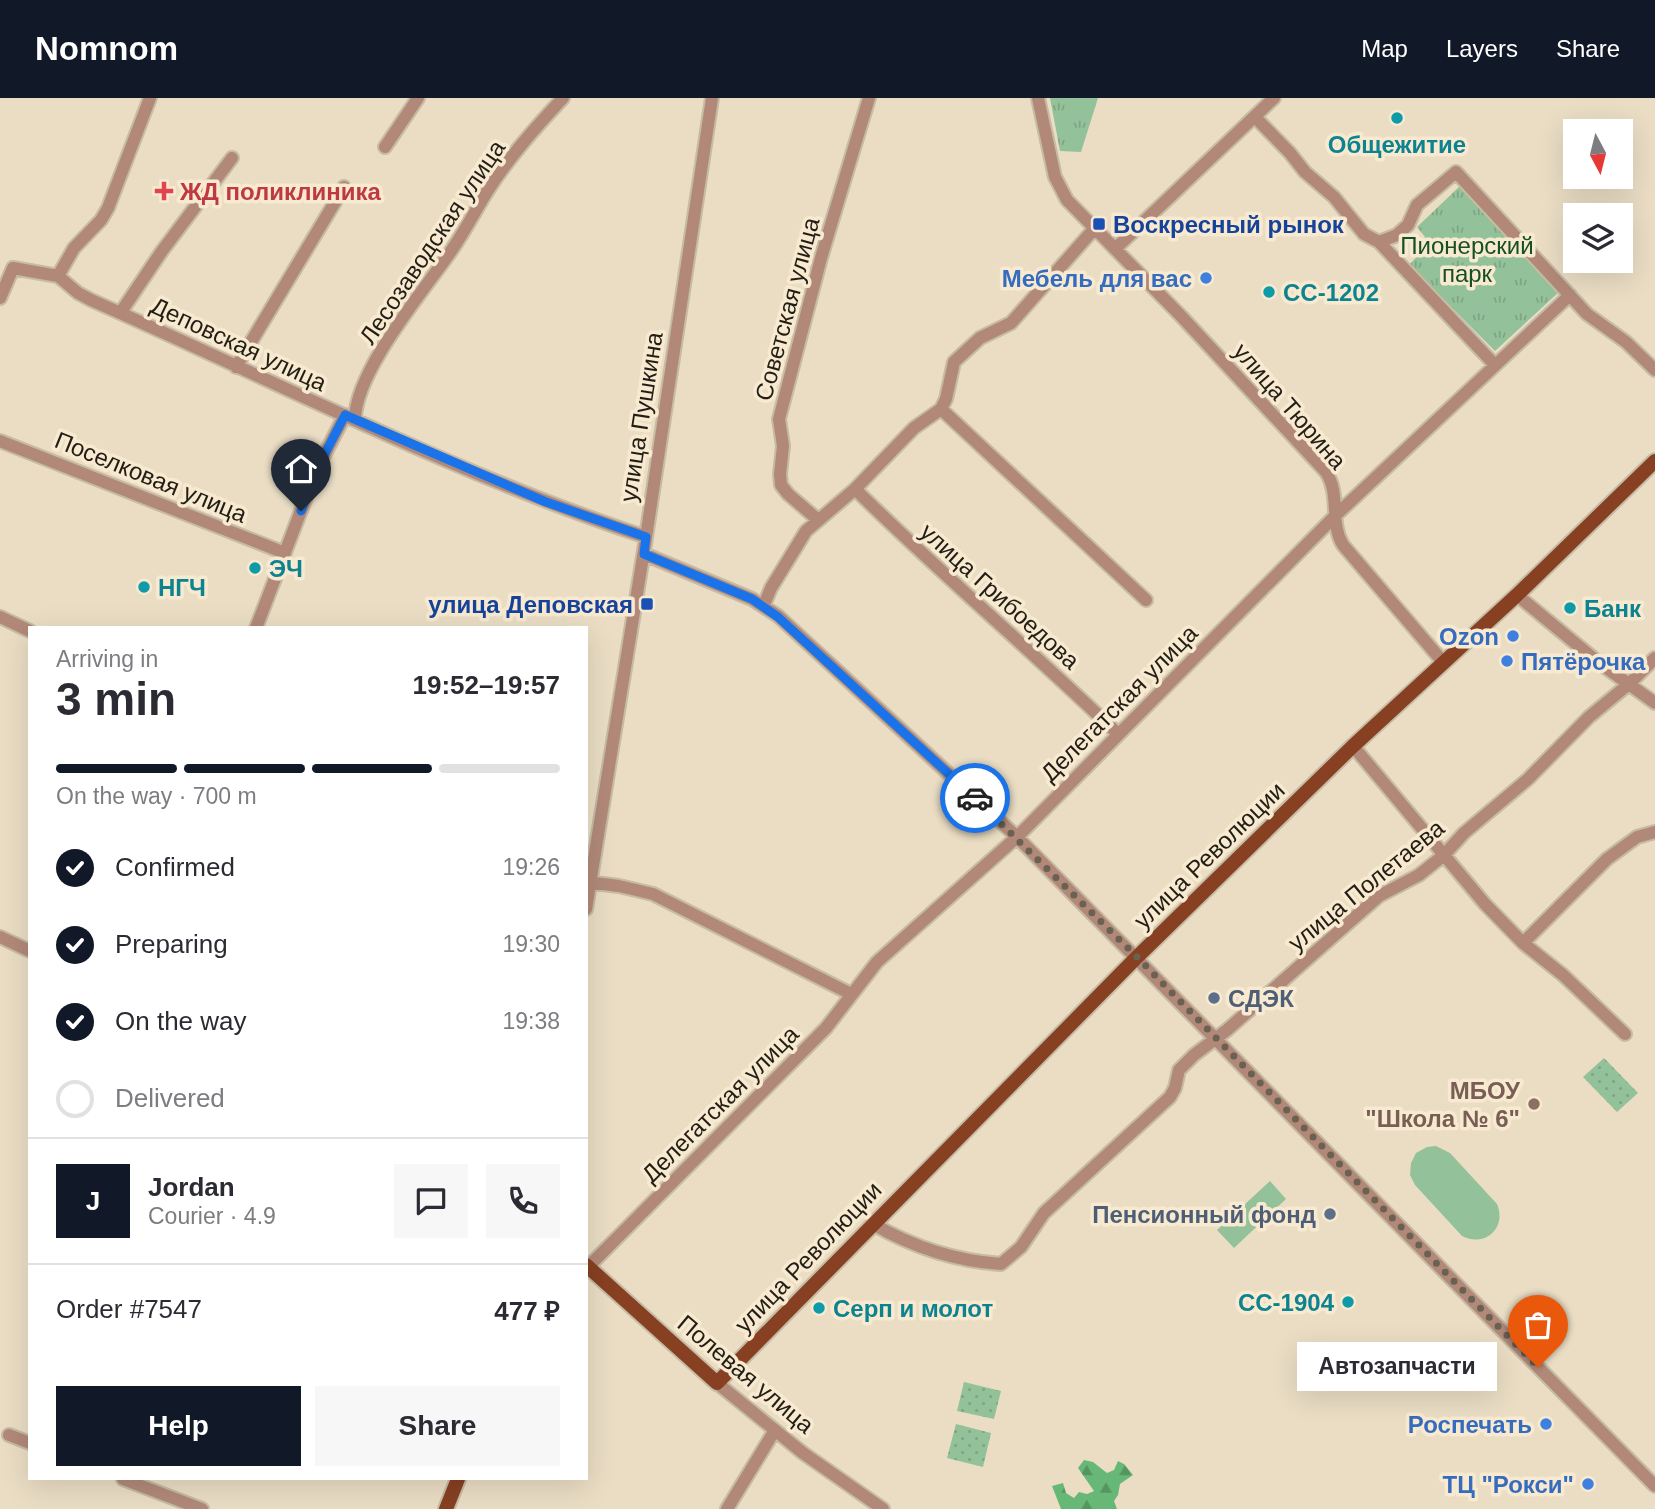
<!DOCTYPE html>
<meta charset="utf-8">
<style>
body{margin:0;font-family:Arial,sans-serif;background:#f7f7f7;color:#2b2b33;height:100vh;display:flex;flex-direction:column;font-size:26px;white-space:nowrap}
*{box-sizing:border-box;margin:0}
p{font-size:23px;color:#7c7c81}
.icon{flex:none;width:38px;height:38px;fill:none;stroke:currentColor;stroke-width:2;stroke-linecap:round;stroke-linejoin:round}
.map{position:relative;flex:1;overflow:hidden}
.panel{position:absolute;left:28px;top:528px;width:560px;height:854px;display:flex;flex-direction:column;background:#fff;border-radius:0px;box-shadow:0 7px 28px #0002}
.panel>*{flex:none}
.needle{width:46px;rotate:173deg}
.tools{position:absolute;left:1563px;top:21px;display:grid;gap:14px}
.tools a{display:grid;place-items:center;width:70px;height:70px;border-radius:0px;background:#fff;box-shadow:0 7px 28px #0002;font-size:35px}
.pin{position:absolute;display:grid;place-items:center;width:60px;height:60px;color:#fff;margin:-72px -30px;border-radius:50% 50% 50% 0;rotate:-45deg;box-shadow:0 0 7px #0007}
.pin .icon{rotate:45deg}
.courier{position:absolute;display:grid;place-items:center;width:70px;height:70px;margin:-35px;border:5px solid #1a73e8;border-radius:50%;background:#fff;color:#222;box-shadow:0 2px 9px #0007}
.bubble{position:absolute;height:49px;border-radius:0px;background:#fff;box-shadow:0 7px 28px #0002;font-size:23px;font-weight:700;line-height:49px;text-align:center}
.headline em{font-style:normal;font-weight:700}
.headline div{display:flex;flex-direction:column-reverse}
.headline{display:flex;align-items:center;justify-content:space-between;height:119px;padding:0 28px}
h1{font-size:46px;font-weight:700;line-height:52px}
.bar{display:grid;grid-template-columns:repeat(4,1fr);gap:10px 7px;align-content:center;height:84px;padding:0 28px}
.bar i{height:9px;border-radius:5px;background:#e1e1e2}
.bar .active{background:#111827}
.bar p{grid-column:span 4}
.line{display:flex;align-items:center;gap:18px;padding:0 28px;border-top:2px solid #e1e1e2}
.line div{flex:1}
.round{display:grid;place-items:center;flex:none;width:74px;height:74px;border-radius:0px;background:#f7f7f7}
ol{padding:0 28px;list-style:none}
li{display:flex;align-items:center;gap:21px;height:77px}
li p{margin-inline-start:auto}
li .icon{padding:7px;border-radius:50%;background:#111827;color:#fff;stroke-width:4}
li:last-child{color:#7c7c81}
li i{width:38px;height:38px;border:4px solid #e1e1e2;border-radius:50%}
.button{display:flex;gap:14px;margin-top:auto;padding:14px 28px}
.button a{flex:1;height:80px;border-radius:0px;background:#111827;color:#fff;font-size:28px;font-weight:700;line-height:80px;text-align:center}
.button a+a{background:#f7f7f7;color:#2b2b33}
header{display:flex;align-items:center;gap:42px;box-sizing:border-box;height:98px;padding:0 35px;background:#111827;color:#fff}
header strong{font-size:33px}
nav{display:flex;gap:38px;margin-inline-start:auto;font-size:24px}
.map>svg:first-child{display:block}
.grass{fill:url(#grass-dots)}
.forest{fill:url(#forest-firs)}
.park{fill:url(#park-tufts)}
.garden{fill:#93c29a}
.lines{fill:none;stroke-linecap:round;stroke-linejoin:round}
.minor-casing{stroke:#c6bba4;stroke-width:16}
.major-casing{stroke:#c6bba4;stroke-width:18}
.minor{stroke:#b28979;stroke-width:12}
.major{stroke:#874022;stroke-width:14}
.done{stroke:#696152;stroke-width:7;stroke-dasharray:0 12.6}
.route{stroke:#1a73e8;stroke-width:9}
.culture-dot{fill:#0f9aa8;stroke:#f8ead1;stroke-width:2.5}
.health-dot{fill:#e0444e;stroke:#f8ead1;stroke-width:2.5}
.transit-dot{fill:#1a4fb4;stroke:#f8ead1;stroke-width:2.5}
.shop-dot{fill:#3f7fe0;stroke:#f8ead1;stroke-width:2.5}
.service-dot{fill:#5c6f8a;stroke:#f8ead1;stroke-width:2.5}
.education-dot{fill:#8d6e63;stroke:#f8ead1;stroke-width:2.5}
.labels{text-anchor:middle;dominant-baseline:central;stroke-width:7;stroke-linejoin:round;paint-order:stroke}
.culture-label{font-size:24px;font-weight:bold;fill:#0d838f;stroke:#f8ead1;text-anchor:start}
.health-label{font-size:24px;font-weight:bold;fill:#be3a42;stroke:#f8ead1;text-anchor:start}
.transit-label{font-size:24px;font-weight:bold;fill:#164399;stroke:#f8ead1;text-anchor:start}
.street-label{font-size:24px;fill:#231e15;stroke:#f8ead1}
.park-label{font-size:24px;fill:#155025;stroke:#f8ead1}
.shop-label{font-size:24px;font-weight:bold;fill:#366cbe;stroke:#f8ead1;text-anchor:end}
.service-label{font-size:24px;font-weight:bold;fill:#4e5e75;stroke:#f8ead1;text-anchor:start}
.education-label{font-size:24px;font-weight:bold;fill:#785e54;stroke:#f8ead1;text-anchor:end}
</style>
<header>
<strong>Nomnom</strong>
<nav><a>Map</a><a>Layers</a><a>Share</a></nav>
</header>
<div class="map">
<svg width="1655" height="1411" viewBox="0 0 1655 1411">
<defs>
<pattern id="grass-dots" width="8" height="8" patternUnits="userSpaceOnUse" patternTransform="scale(1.75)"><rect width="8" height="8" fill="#93c29a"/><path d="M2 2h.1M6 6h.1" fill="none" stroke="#7ea684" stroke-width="1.8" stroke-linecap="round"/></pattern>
<pattern id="forest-firs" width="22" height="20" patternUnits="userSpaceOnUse" patternTransform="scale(1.75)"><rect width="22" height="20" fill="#67b877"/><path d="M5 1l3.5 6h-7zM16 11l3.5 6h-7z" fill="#549560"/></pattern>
<pattern id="park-tufts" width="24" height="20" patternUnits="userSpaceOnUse" patternTransform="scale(1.75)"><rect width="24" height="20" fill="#93c29a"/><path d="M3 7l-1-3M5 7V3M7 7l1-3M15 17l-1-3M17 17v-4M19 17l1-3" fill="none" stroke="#7ea684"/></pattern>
</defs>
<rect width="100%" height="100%" fill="#eaddc4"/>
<path class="grass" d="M1604 960 1638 995 1617 1014 1583 979Z
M964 1284 1001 1293 994 1321 957 1313Z
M956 1326 991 1335 983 1369 947 1360Z"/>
<path class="forest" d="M1084 1362 1093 1364 1107 1375 1114 1372 1118 1363 1124 1366 1133 1377 1120 1386 1118 1397 1114 1403 1117 1411H1061L1052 1388 1063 1385 1066 1395 1074 1400 1079 1394 1087 1396 1094 1393 1078 1370Z"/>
<path class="park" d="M1050 0H1098L1081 54 1060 53Z
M1460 88 1559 194 1495 253 1409 167 1424 151 1425 139 1417 129Z"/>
<path class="garden" d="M1436 1048 1450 1055 1497 1106C1507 1130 1485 1150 1462 1138L1415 1087 1410 1077 1411 1065 1416 1055 1427 1049Z
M1270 1083 1286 1101 1234 1150 1217 1132Z"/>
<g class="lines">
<g class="minor-casing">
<path id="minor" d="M1038 0 1055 79 1067 102 1181 218 1326 374C1341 397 1329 424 1343 447L1443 564
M1255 19 1290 55 1305 74 1334 99 1364 136 1379 144 1494 266
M385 49 418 0
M1379 144 1397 137 1408 127 1417 107 1456 74 1587 216 1626 244 1655 272
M1115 151 1274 0
M58 178 74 150 101 122 108 110 150 0
M0 200 13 170 58 178 78 195 91 202C275 283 455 376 646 439
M121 214 162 153 232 60
M236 269 344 89
M941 311 1146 502
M355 321C356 273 421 196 449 156 464 135 475 113 488 92 510 58 536 29 563 0
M0 343 285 455
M855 391C940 475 1031 552 1117 635
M817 421 788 396 781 387 780 376 783 348 779 321 821 160 869 0
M644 456 752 501 778 518 1017 739 1655 1388
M1517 497 1598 564 1655 605
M764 507 771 490 806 433 855 391 914 330 941 311 946 301 954 264 980 240 1011 225 1094 131
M0 519 30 533
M256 530 317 371 345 317
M1353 648 1485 806 1523 845 1563 877 1625 936
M586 784 619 788 653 796 851 896
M586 811 645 446 712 0
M0 839 30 853
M1523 845 1607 761 1637 739 1655 734
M873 1126C911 1148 956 1163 1001 1166L1021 1149 1044 1115 1170 999 1175 990 1179 972 1194 957 1227 932 1379 798 1419 777 1444 757 1464 735 1528 681 1589 619 1630 585 1655 560
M588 1169 826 930 877 864 1017 739 1335 418 1570 197
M717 1285 803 1355 883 1411
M9 1337 30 1345
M123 1381 202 1411
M727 1411 775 1332"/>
</g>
<g class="major-casing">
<path id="major" d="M586 1167 717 1285 1137 859 1353 648 1517 497 1655 363
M446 1411 458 1381"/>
</g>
<use href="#minor" class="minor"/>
<use href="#major" class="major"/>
</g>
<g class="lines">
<path class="done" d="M975 700 1137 859 1538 1269"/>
<path class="route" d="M301 413 317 371 345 317 546 404 646 439 644 456 752 501 778 519 975 700"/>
</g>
<g class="culture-dot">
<circle cx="1397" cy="20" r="7"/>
<circle cx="1269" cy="194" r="7"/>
<circle cx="255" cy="470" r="7"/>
<circle cx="144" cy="489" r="7"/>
<circle cx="1570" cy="510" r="7"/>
<circle cx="1348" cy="1204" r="7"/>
<circle cx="819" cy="1210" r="7"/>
</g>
<path class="health-dot" d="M160.5 82.5h7v7h7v7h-7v7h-7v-7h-7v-7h7z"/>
<g class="transit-dot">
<rect x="1092" y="119" width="14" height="14" rx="3.5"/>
<rect x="640" y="499" width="14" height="14" rx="3.5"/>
</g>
<g class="shop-dot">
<circle cx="1206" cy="180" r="7"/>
<circle cx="1513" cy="538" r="7"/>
<circle cx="1507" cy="563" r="7"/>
<circle cx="1546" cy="1326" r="7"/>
<circle cx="1588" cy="1386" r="7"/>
</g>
<g class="service-dot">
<circle cx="1214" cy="900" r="7"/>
<circle cx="1330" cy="1116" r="7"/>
</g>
<circle class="education-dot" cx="1534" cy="1006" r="7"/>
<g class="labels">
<g class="culture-label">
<text x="1397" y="46" text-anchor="middle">Общежитие</text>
<text x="1283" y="194">СС-1202</text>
<text x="269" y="470">ЭЧ</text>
<text x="158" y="489">НГЧ</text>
<text x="1584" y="510">Банк</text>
<text x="1334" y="1204" text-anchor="end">СС-1904</text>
<text x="833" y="1210">Серп и молот</text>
</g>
<g class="health-label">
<text x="180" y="93">ЖД поликлиника</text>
</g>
<g class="transit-label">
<text x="1113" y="126">Воскресный рынок</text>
<text x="633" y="506" text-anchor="end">улица Деповская</text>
</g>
<g class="street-label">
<text transform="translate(432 144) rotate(-56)">Лесозаводская улица</text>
<text transform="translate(787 211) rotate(-75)">Советская улица</text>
<text transform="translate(239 246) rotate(25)">Деповская улица</text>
<text transform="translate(1290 308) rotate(49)">улица Тюрина</text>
<text transform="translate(641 319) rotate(-81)">улица Пушкина</text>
<text transform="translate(151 379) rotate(22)">Поселковая улица</text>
<text transform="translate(1000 498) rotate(42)">улица Грибоедова</text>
<text transform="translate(1119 605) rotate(-45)">Делегатская улица</text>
<text transform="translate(1209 757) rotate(-44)">улица Революции</text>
<text transform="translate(1366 787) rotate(-39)">улица Полетаева</text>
<text transform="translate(720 1006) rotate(-45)">Делегатская улица</text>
<text transform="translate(808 1159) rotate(-46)">улица Революции</text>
<text transform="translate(746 1276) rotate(40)">Полевая улица</text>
</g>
<g class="park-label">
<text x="1467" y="147">Пионерский<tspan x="1467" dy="28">парк</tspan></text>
</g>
<g class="shop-label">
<text x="1192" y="180">Мебель для вас</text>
<text x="1499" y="538">Ozon</text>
<text x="1521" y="563" text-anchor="start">Пятёрочка</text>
<text x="1532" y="1326">Роспечать</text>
<text x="1574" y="1386">ТЦ "Рокси"</text>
</g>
<g class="service-label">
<text x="1228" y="900">СДЭК</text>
<text x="1316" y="1116" text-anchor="end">Пенсионный фонд</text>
</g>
<g class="education-label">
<text x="1520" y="992">МБОУ<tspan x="1520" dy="28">"Школа № 6"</tspan></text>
</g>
</g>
</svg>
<div class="tools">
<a><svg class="needle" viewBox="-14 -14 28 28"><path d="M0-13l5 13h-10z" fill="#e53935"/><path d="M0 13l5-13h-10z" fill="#7c7c81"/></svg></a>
<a><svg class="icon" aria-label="layers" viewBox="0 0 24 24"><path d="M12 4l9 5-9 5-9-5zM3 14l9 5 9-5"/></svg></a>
</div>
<div class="pin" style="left:1538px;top:1269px;background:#ea580c"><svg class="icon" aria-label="bag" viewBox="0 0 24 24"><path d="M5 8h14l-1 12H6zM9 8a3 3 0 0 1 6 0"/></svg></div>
<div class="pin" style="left:301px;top:413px;background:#1f2937"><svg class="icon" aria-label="home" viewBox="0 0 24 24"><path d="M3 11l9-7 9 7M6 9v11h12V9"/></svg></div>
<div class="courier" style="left:975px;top:700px"><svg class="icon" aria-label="car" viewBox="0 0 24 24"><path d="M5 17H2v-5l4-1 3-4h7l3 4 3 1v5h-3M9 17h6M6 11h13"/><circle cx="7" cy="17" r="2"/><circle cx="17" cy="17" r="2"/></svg></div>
<div class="bubble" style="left:1297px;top:1244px;width:200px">Автозапчасти</div>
<section class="panel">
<div class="headline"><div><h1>3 min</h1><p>Arriving in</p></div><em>19:52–19:57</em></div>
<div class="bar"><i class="active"></i><i class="active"></i><i class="active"></i><i></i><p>On the way · 700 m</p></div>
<ol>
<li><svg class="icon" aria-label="check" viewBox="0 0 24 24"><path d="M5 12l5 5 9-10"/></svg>Confirmed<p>19:26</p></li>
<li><svg class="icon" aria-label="check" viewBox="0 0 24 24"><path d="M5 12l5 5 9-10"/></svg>Preparing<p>19:30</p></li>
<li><svg class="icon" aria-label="check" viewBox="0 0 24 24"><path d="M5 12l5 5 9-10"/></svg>On the way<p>19:38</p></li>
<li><i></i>Delivered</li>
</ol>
<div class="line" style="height:126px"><b class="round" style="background:#111827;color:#fff">J</b><div><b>Jordan</b><p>Courier · 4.9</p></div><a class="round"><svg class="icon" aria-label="chat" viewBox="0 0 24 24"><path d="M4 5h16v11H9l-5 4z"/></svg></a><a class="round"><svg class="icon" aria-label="phone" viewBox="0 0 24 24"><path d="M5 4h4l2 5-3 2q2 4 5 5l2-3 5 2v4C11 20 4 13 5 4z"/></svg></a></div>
<div class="line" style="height:91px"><div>Order #7547</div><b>477 ₽</b></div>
<div class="button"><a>Help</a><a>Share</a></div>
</section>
</div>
